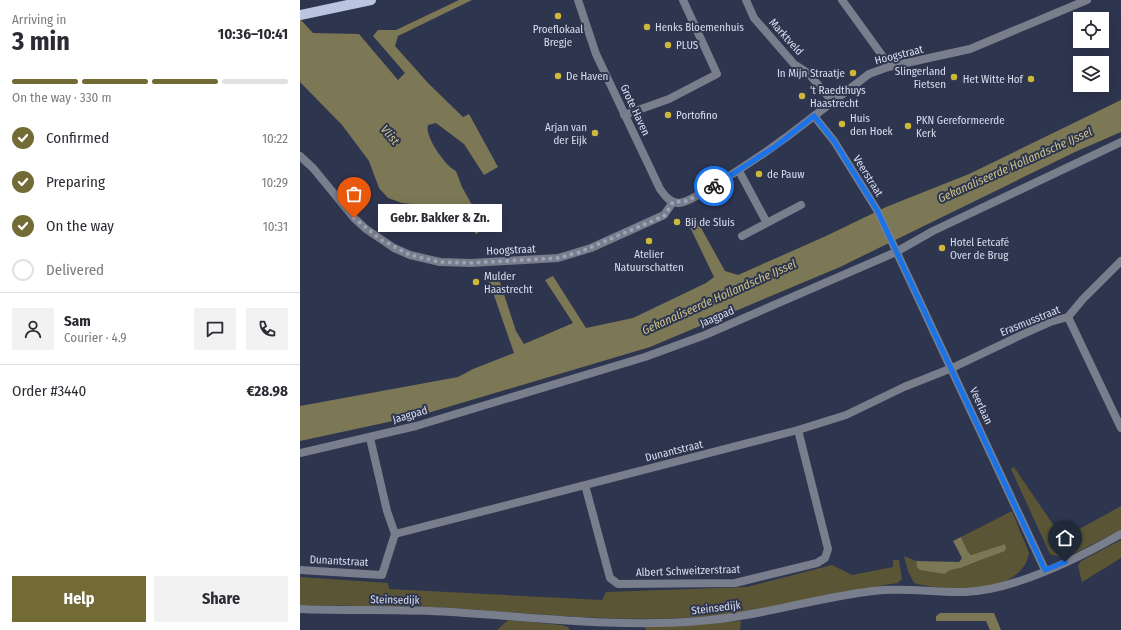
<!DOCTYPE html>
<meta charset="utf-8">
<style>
body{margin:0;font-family:"Fira Sans Condensed",sans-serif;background:#f2f2f3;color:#2b2b33;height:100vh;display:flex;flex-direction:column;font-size:15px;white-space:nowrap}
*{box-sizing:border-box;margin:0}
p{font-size:13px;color:#7c7c81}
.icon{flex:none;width:22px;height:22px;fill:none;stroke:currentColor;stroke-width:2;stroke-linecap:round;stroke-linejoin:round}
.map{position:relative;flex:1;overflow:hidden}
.drawer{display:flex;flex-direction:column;background:#fff;width:300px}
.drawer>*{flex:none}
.buttons{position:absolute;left:773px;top:12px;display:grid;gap:8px}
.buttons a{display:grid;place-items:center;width:36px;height:36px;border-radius:0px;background:#fff;box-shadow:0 4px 16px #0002;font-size:20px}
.pin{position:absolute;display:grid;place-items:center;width:34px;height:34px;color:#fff;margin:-41px -17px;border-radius:50% 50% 50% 0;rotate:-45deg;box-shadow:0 0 4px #0007}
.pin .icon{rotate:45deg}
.courier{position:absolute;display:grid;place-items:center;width:40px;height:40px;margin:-20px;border:3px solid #1a73e8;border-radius:50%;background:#fff;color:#222;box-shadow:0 1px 5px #0007}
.bubble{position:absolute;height:28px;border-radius:0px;background:#fff;box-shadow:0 4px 16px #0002;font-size:13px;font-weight:700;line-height:28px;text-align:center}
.headline em{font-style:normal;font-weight:700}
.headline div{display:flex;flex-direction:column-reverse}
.headline{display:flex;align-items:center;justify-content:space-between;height:68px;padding:0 12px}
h1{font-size:26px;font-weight:700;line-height:30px}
.bar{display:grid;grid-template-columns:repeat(4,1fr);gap:6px 4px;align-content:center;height:48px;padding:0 12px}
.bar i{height:5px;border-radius:3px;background:#e1e1e2}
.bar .active{background:#736b36}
.bar p{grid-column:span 4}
.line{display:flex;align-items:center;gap:10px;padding:0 12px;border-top:1px solid #e1e1e2}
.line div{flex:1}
.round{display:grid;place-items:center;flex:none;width:42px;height:42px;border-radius:0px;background:#f2f2f3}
ol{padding:0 12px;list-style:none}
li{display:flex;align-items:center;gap:12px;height:44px}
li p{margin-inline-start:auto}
li .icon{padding:4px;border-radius:50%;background:#736b36;color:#fff;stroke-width:4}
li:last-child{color:#7c7c81}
li i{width:22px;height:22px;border:2px solid #e1e1e2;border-radius:50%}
.cta{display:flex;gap:8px;margin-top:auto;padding:8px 12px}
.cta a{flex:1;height:46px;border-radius:0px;background:#736b36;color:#fff;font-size:16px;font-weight:700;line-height:46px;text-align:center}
.cta a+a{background:#f2f2f3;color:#2b2b33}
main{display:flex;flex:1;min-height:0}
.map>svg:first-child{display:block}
.green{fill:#5a5535}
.water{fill:#7c7754}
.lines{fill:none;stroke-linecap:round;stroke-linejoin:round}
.minor{stroke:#797e8c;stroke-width:8}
.tertiary{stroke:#797e8c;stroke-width:8}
.primary{stroke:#bbc4e1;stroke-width:10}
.done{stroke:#9da3b6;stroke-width:4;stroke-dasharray:0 7.2}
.route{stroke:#1a73e8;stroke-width:5}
.poi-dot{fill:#ccb939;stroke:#2e354f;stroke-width:1.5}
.labels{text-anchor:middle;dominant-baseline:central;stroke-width:4;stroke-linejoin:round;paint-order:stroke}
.poi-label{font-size:11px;fill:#d9deee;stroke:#2e354f;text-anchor:start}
.street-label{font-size:11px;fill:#d9deee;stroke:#2e354f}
.water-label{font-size:12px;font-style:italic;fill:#cec588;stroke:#2e354f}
</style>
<main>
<section class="drawer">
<div class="headline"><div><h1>3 min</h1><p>Arriving in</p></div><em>10:36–10:41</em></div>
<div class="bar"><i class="active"></i><i class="active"></i><i class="active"></i><i></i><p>On the way · 330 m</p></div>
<ol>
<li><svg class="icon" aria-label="check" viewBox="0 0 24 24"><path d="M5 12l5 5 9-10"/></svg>Confirmed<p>10:22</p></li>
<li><svg class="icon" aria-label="check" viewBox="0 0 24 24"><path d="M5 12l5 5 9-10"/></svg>Preparing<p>10:29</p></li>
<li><svg class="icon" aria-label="check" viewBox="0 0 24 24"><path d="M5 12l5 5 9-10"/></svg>On the way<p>10:31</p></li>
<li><i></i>Delivered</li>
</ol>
<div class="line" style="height:72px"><a class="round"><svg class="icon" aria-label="person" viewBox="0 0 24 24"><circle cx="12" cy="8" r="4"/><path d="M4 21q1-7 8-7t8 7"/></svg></a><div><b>Sam</b><p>Courier · 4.9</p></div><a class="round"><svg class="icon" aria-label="chat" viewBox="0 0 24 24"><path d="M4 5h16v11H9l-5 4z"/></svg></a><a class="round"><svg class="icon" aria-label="phone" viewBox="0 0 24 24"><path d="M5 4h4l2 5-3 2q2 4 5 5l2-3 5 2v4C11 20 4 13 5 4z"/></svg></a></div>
<div class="line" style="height:52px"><div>Order #3440</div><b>€28.98</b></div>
<div class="cta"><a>Help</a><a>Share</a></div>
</section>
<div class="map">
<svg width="821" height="630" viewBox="0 0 821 630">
<rect width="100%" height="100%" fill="#2e354f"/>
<path class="green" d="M714 467 754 526 768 521 774 532 821 506V530L767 557H760L750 554 711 469Z
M712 511 729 553C722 596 646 592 614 583L608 571 604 556 616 561 617 567C623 568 631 572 638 572 655 573 687 557 704 551L705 544 671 555 668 552 661 537Z
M821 540V558L782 582 778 566 781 561Z
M593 560H599L602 579 598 583C532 593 466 613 399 617 316 623 234 613 151 608 101 605 50 607 0 605V577L88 583 89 589 302 600 306 592 447 587 532 565 552 575 593 567Z
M208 620 262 625 268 627 270 630H197Z
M441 621 440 630H346L345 627Z"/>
<path class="water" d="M159 0H172L98 36 95 46 128 83 163 117 169 114 198 167 184 175 164 144 136 123 128 125C124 136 146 167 156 171L162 187 185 228 176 234 166 221 132 206 102 203 88 198 79 188 69 161 42 125 0 82V19L13 33 59 34 98 80 105 73 73 36 78 30H96Z
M821 100V132L775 152 540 267 350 347 121 415 0 441V406L158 377 173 369 214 353 189 281 199 279 216 331 224 344 273 323 245 280 253 276 286 328 333 318 406 283 414 277 387 221 395 217 425 271 438 275 526 236 586 207 669 174Z
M661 537 668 552 671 555 705 544 706 548 705 551C690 556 677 562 663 567 656 570 651 568 645 574L620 570 617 567 616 561 659 562 662 558 653 541Z
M640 613H694L701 630H690L686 621H636V616Z"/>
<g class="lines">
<path class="minor" d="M446 0 454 18 494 64 508 73 532 101
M542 0 584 58 588 67
M324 115 369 99 417 74 383 0
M514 116 569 74 588 67 670 49 787 0
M0 156 13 168 54 218 66 229 94 248 110 255 140 262 171 263 258 258 291 248 364 215 373 202
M439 171 467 223
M442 236 501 205
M768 317 821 428
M70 438 87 511 95 534
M0 453 116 426 345 357 405 335 596 252 633 231 821 142
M285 485 310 578 318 584 435 583 517 563 525 558 528 549 498 430
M0 570 82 575 95 534 498 430 546 415 604 387 652 368 719 336 750 322 768 317 783 299 821 261"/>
<path class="tertiary" d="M278 0 296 54 360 189C365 196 370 203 379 203 389 202 398 195 406 190 444 168 480 143 514 116L534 141 577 210 745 570
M0 609C50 611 101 609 151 612 234 617 316 628 399 621 458 617 514 598 573 591 604 587 634 593 665 592 715 590 777 559 821 534"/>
<path class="primary" d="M0 15 71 0"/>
</g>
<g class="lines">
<path class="done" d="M54 218 80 239 110 255 140 262 170 263 258 258 280 252 364 216 373 202 387 201 414 186"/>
<path class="route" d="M414 186 476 146 514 116 534 141 577 210 745 570 765 562"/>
</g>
<g class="poi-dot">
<circle cx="258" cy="16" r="4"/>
<circle cx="347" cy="27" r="4"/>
<circle cx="368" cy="45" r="4"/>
<circle cx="553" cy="73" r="4"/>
<circle cx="258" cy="76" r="4"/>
<circle cx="654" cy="77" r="4"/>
<circle cx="731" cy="79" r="4"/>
<circle cx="502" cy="96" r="4"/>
<circle cx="368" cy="115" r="4"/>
<circle cx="542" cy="124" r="4"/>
<circle cx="608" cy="126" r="4"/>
<circle cx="295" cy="133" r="4"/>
<circle cx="459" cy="174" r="4"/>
<circle cx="377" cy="222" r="4"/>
<circle cx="349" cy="241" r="4"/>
<circle cx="642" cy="248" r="4"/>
<circle cx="176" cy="282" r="4"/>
</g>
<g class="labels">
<g class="poi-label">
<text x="355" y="27">Henks Bloemenhuis</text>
<text x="258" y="29" text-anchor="middle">Proeflokaal<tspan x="258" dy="13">Bregje</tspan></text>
<text x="376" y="45">PLUS</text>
<text x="646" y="71" text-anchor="end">Slingerland<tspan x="646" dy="13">Fietsen</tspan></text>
<text x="545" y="73" text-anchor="end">In Mijn Straatje</text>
<text x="266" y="76">De Haven</text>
<text x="723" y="79" text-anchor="end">Het Witte Hof</text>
<text x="510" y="90">'t Raedthuys<tspan x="510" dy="13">Haastrecht</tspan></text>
<text x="376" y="115">Portofino</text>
<text x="550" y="118">Huis<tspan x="550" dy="13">den Hoek</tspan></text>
<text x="616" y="120">PKN Gereformeerde<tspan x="616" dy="13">Kerk</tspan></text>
<text x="287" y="127" text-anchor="end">Arjan van<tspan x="287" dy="13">der Eijk</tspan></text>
<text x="467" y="174">de Pauw</text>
<text x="385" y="222">Bij de Sluis</text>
<text x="650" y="242">Hotel Eetcafé<tspan x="650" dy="13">Over de Brug</tspan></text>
<text x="349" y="254" text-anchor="middle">Atelier<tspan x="349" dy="13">Natuurschatten</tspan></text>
<text x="184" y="276">Mulder<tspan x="184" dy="13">Haastrecht</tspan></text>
</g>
<g class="street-label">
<text transform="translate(486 37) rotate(48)">Marktveld</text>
<text transform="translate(599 55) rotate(-14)">Hoogstraat</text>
<text transform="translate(335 110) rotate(65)">Grote Haven</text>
<text transform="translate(568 176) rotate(58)">Veerstraat</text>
<text transform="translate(211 250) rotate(-3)">Hoogstraat</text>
<text transform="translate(417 317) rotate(-23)">Jaagpad</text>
<text transform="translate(730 321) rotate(-22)">Erasmusstraat</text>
<text transform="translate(681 406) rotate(65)">Veerlaan</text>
<text transform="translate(110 415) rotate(-16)">Jaagpad</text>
<text transform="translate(374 451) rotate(-14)">Dunantstraat</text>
<text transform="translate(39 561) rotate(3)">Dunantstraat</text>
<text transform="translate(388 571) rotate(-2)">Albert Schweitzerstraat</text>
<text transform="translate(95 600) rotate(1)">Steinsedijk</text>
<text transform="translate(416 608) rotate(-7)">Steinsedijk</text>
</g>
<g class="water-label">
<text transform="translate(90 135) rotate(50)">Vlist</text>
<text transform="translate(715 165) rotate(-24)">Gekanaliseerde Hollandsche IJssel</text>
<text transform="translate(419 297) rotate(-24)">Gekanaliseerde Hollandsche IJssel</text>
</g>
</g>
</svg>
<div class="buttons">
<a><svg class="icon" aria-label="locate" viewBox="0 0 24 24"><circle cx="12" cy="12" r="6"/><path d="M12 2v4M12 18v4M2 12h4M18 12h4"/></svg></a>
<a><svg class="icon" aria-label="layers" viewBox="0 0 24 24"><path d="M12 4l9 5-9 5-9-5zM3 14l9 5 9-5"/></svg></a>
</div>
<div class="pin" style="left:54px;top:218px;background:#ea580c"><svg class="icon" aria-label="bag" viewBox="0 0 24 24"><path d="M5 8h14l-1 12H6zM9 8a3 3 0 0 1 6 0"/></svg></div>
<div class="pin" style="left:765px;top:562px;background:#1f2937"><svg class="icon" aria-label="home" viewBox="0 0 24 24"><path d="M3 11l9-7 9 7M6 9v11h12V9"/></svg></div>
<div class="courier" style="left:414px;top:186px"><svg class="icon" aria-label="bike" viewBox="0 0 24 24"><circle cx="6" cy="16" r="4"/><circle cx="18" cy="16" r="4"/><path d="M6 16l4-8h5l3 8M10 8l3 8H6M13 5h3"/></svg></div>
<div class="bubble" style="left:78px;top:204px;width:124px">Gebr. Bakker &amp; Zn.</div>
</div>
</main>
